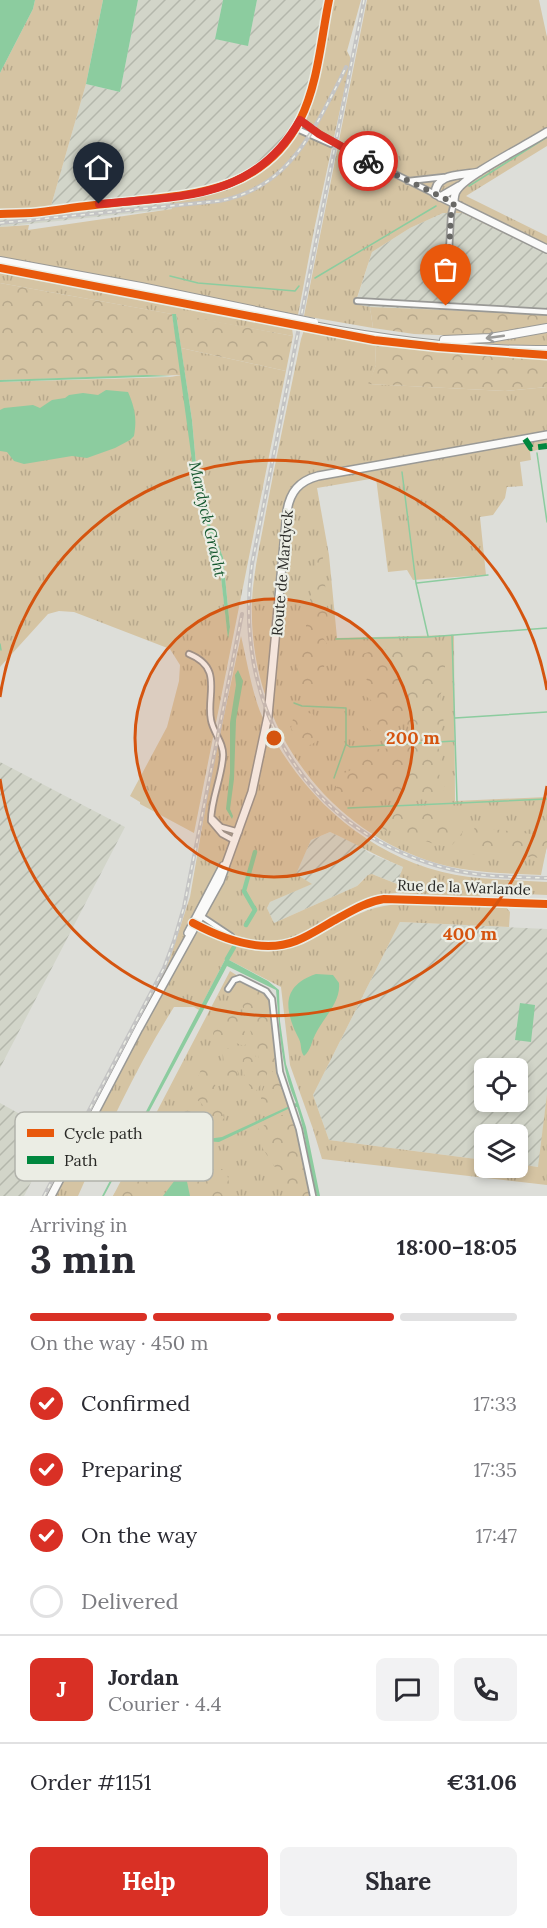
<!DOCTYPE html>
<meta charset="utf-8">
<style>
body{margin:0;font-family:Lora,serif;background:#f2f2f3;color:#2b2b33;height:100vh;display:flex;flex-direction:column;font-size:22px;white-space:nowrap}
*{box-sizing:border-box;margin:0}
p{font-size:20px;color:#7c7c81}
.icon{flex:none;width:33px;height:33px;fill:none;stroke:currentColor;stroke-width:2;stroke-linecap:round;stroke-linejoin:round}
.map{position:relative;height:1196px;overflow:hidden}
.panel{display:flex;flex-direction:column;background:#fff;flex:1}
.panel>*{flex:none}
.controls{position:absolute;left:474px;top:1058px;display:grid;gap:12px}
.controls a{display:grid;place-items:center;width:54px;height:54px;border-radius:9px;background:#fff;box-shadow:0 3px 9px #0003;font-size:30px}
.pin{position:absolute;display:grid;place-items:center;width:51px;height:51px;color:#fff;margin:-62px -26px;border-radius:50% 50% 50% 0;rotate:-45deg;box-shadow:0 0 6px #0007}
.pin .icon{rotate:45deg}
.courier{position:absolute;display:grid;place-items:center;width:60px;height:60px;margin:-30px;border:4px solid #d93025;border-radius:50%;background:#fff;color:#222;box-shadow:0 2px 8px #0007}
.overview em{font-style:normal;font-weight:800}
.overview div{display:flex;flex-direction:column-reverse}
.overview{display:flex;align-items:center;justify-content:space-between;height:102px;padding:0 30px}
h1{font-size:39px;font-weight:800;line-height:45px}
.bar{display:grid;grid-template-columns:repeat(4,1fr);gap:9px 6px;align-content:center;height:72px;padding:0 30px}
.bar i{height:8px;border-radius:4px;background:#e1e1e2}
.bar .active{background:#d93025}
.bar p{grid-column:span 4}
.line{display:flex;align-items:center;gap:15px;padding:0 30px;border-top:2px solid #e1e1e2}
.line div{flex:1}
.round{display:grid;place-items:center;flex:none;width:63px;height:63px;border-radius:9px;background:#f2f2f3}
ol{padding:0 30px;list-style:none}
li{display:flex;align-items:center;gap:18px;height:66px}
li p{margin-inline-start:auto}
li .icon{padding:6px;border-radius:50%;background:#d93025;color:#fff;stroke-width:4}
li:last-child{color:#7c7c81}
li i{width:33px;height:33px;border:3px solid #e1e1e2;border-radius:50%}
.button{display:flex;gap:12px;margin-top:auto;padding:12px 30px}
.button a{flex:1;height:69px;border-radius:9px;background:#d93025;color:#fff;font-size:24px;font-weight:800;line-height:69px;text-align:center}
.button a+a{background:#f2f2f3;color:#2b2b33}
.map>svg:first-child{display:block}
.industrial{fill:url(#industrial-furrows);fill-rule:evenodd}
.grass{fill:url(#grass-tufts);fill-rule:evenodd}
.forest{fill:url(#forest-crowns)}
.water{fill:#8ccc9f}
.lines{fill:none;stroke-linecap:round;stroke-linejoin:round}
.stream{stroke:#8ccc9f;stroke-width:1.5}
.canal{stroke:#8ccc9f;stroke-width:4.5}
.street-casing{stroke:#999996;stroke-width:8}
.secondary-casing{stroke:#999996;stroke-width:10}
.primary-casing{stroke:#999996;stroke-width:10}
.street{stroke:#fafaf9;stroke-width:4.5}
.secondary{stroke:#fafaf9;stroke-width:7}
.primary{stroke:#fafaf9;stroke-width:8}
.rail-casing{stroke:#c4c4c4;stroke-width:4}
.rail{stroke:#ebede4;stroke-width:1.5;stroke-dasharray:4.5;stroke-linecap:butt}
.primary-bridge-casing{stroke:#999996;stroke-width:10;stroke-linecap:butt}
.primary-bridge{stroke:#fafaf9;stroke-width:8}
.quiet{stroke:#00873e;stroke-width:6;stroke-dasharray:12 6;stroke-linecap:butt}
.cycleway-casing{stroke:#ebede4;stroke-width:11}
.cycleway{stroke:#e8590c;stroke-width:8}
.oneway{stroke:#9c9c9a}
.done{stroke:#686865;stroke-width:6;stroke-dasharray:0 10.8}
.route{stroke:#d93025;stroke-width:8}
.ring{fill:none;stroke:#d5540f;stroke-width:3}
.labels{text-anchor:middle;dominant-baseline:central;stroke-width:4.5;stroke-linejoin:round;paint-order:stroke}
.street-label{font-size:15px;fill:#292926;stroke:#ebede4}
.water-label{font-size:16px;font-style:italic;fill:#175930;stroke:#ebede4}
.key{fill:#ebede4;stroke:#b1b2ab;stroke-width:1.5}
.key-label{font-size:16px;fill:#292926}
.centre{fill:#d5540f;stroke:#ebede4;stroke-width:3}
.ring-label{font-size:18px;text-anchor:middle;font-weight:bold;fill:#d5540f;stroke:#ebede4;stroke-width:4.5;stroke-linejoin:round;paint-order:stroke}
</style>
<div class="map">
<svg width="547" height="1196" viewBox="0 0 547 1196">
<defs>
<pattern id="industrial-furrows" width="10" height="10" patternUnits="userSpaceOnUse" patternTransform="scale(1.5)"><rect width="10" height="10" fill="#d2d5c9"/><path d="M-1 1l2-2M0 10L10 0M9 11l2-2" fill="none" stroke="#b4b7ac"/></pattern>
<pattern id="grass-tufts" width="24" height="20" patternUnits="userSpaceOnUse" patternTransform="scale(1.5)"><rect width="24" height="20" fill="#d5c4a3"/><path d="M3 7l-1-3M5 7V3M7 7l1-3M15 17l-1-3M17 17v-4M19 17l1-3" fill="none" stroke="#b7a88c"/></pattern>
<pattern id="forest-crowns" width="20" height="18" patternUnits="userSpaceOnUse" patternTransform="scale(1.5)"><rect width="20" height="18" fill="#d5c4a3"/><path d="M2 6a3 3 0 1 1 6 0M12 15a3 3 0 1 1 6 0" fill="none" stroke="#b7a88c"/></pattern>
</defs>
<rect width="100%" height="100%" fill="#ddded9"/>
<path class="industrial" d="M138 0H223L215 39 248 45 257 0H332L315 84 307 112 294 136 275 161 246 181 223 191 171 200 173 209 0 227V212L51 206 86 84 120 92Z
M443 213H462L547 254V314L370 307 355 305 372 252 410 228Z
M0 762 125 827 0 1068Z
M330 832 359 845 369 853 403 867 397 884 372 874 363 879 357 886 274 923 267 908 270 902 311 884 295 874 311 840Z
M400 922 547 929V1094L539 1167 518 1164V1134H484V1160L329 1140 313 1095ZM484 1068H518V1101H484Z
M0 1103 56 1134 24 1196H0Z"/>
<path class="grass" d="M35 0H103L86 84 51 206 0 212V73L33 9Z
M332 0H361L347 51 351 59 314 230 298 315 0 258V227L29 225 28 230 172 209 171 200C188 197 209 197 225 190 313 157 316 79 332 0Z
M367 0H539L547 37V146L466 196 547 236V254L462 213H443L410 228 372 252 355 304 370 307 373 328 304 316Z
M0 271 52 280 292 328 293 336 0 283Z
M304 330 375 344 376 365 369 384 505 391 547 387V447L530 452 531 460 520 462 523 486 507 487 505 498 493 515 480 517 486 575 413 580 407 570 388 572 376 478 317 488 329 555 337 638 454 635 455 801 547 797V846L541 875C503 873 466 873 429 861 318 824 248 717 252 602 253 574 260 545 265 517 276 458 289 398 301 339Z
M547 331V347L497 348 477 344V342L502 340Z
M181 348 286 371 194 833 140 804V802L130 796 167 727 179 681 180 665 170 649 74 612 59 611 48 614 0 667V382L170 377 182 375 195 483 201 507 219 560 228 636 230 627 223 557 209 523 197 475 192 420Z
M241 636C247 661 252 693 262 716 301 799 376 865 469 877 495 880 521 880 547 882V895L481 892 480 897 396 893 373 896 352 905 305 933 278 943H260L242 938 238 946C298 968 330 916 384 906 423 898 466 904 505 906L510 912 509 927 400 922 313 1095 329 1140 484 1160V1167H518V1164L538 1167 547 1094V1185L322 1159 313 1129 290 1065 281 987 229 960 231 956 228 954 199 1010 194 1007H174C136 1067 107 1131 78 1196H46L169 961 190 897 210 781ZM330 832C355 843 378 857 403 867L397 884 372 874 368 875 357 886 274 923 267 908 270 902 312 884 296 874 311 840Z
M230 971 266 994 281 1082 300 1140 307 1181 312 1196H113Z"/>
<path class="forest" d="M0 283 172 314 182 375 0 380Z
M370 307 547 314V324L488 334 464 336 414 334 373 328Z
M176 314 293 336 286 371 181 348Z
M375 344 547 360V387L505 391 368 384 376 365Z
M318 543H321L322 547 328 620 322 636 327 644 321 691 317 694C311 693 304 693 299 688 290 678 302 642 311 634L306 627V620L316 570 314 546Z
M437 644 445 652V682L440 696 444 718 440 734 416 735 405 724 396 725 393 727 402 734 400 737C388 739 371 734 363 724L364 721 377 710 378 706 362 693V689L368 682 358 664 360 655C380 646 413 650 437 644Z
M304 712 313 714 320 733C316 744 311 747 300 744L291 728 293 719Z
M421 741 434 743C446 756 439 758 439 772 439 779 445 784 446 790L430 796 422 793 400 796 386 786 380 787 350 799C339 797 330 785 341 775 344 772 350 772 353 768 356 763 355 755 361 752 369 748 381 750 390 748 401 746 409 742 421 741Z
M443 810 448 813 449 822 464 825 462 833 452 845C436 849 429 839 414 839 409 839 406 842 400 840L396 830 392 829 385 831 381 826 383 817H389L401 812Z
M486 824 493 829 547 836V846L544 858 527 857 521 859C517 855 500 850 493 851 483 852 480 857 469 853L466 848 475 827Z
M241 981C252 984 263 991 270 999 273 1035 276 1070 289 1104L273 1110 265 1111C255 1098 266 1083 273 1071L269 1069 265 1079 255 1092 252 1091 242 1070 243 1058 253 1055 259 1058 236 986 237 983Z
M236 1004 248 1042 244 1046 231 1041 220 1042 213 1034C215 1023 227 1011 236 1004Z
M223 1048 235 1049 238 1052 236 1064 240 1082 237 1088H234C220 1077 226 1065 222 1050Z
M204 1062H209L224 1118 219 1124 200 1102 194 1098 191 1085 197 1080Z
M184 1099C196 1098 211 1119 218 1128L205 1137 199 1132V1119L189 1127 191 1138H180C170 1123 171 1112 184 1099Z
M289 1114 294 1117C301 1143 303 1170 312 1196H287L290 1190 263 1149 258 1129 282 1115Z
M185 1140 197 1141 190 1151 196 1172 201 1174C229 1162 227 1171 231 1196H195Z
M151 1143 169 1144C184 1164 163 1180 150 1196H113C118 1186 128 1182 134 1172L133 1168 127 1169C131 1156 137 1147 151 1143Z"/>
<path class="water" d="M0 0H35L33 9 0 73Z
M103 0H138L120 92 86 84Z
M223 0H257L248 46 215 39Z
M172 314H176L192 420 197 475 209 522 223 557 230 627 228 639 219 560 201 507 195 483Z
M147 375 172 376 0 382V380Z
M106 390 128 392C135 408 137 419 134 436L130 440 115 448 87 458 72 456 24 464 14 461 7 452 0 451V410L4 408 33 405 40 408 52 400 65 398 69 395 83 393 98 395Z
M238 670 243 681 236 720 234 779 230 809 233 816 232 819 226 809 230 773V723L236 685 235 675Z
M228 954 231 955 229 960 268 981 279 990 280 1021 286 1064 306 1127 320 1196H317C308 1167 307 1136 297 1107L290 1108 219 1142 185 1140 186 1138 208 1139 222 1137 296 1103C280 1066 280 1030 276 990L227 966 104 1196H102Z
M316 974 333 975 339 983C341 1002 323 1018 315 1035 311 1043 311 1050 304 1056 300 1051 302 1045 299 1039 284 1010 281 986 316 974Z
M520 1003 535 1005 531 1042 515 1040Z
M184 1176 186 1177 190 1196H163L175 1180Z"/>
<g class="lines">
<path class="stream" d="M469 186 547 137
M170 276 198 283 295 291 299 286
M315 278 436 206
M537 453 547 522
M402 472 416 583 428 636
M417 583 488 575
M452 635 457 801
M336 639 428 637 547 628
M0 644 1 650
M294 703 302 706 346 708V744L334 778
M455 718 547 712
M347 745 350 747 455 741
M348 808 547 799"/>
<path class="canal" d="M246 925 255 910 244 891 255 852
M227 959 234 947"/>
<g class="street-casing">
<path id="street" d="M300 120 319 134 353 153 435 194
M295 128 331 144
M408 181 444 177
M0 214C14 213 28 214 41 212 65 209 89 205 114 203 187 195 262 195 300 120 318 84 321 39 329 0
M357 301 547 312
M446 306 451 215 454 203
M189 654C224 668 206 695 211 720 213 732 224 743 223 756 222 777 211 799 211 821L222 834 235 841
M213 819 221 827 239 832
M198 914 231 936
M195 925 239 942 265 946 280 945 303 938 366 903 384 899 547 904
M228 989 234 980 240 978 266 991 272 999 280 1072 299 1129 313 1196"/>
</g>
<g class="secondary-casing">
<path id="secondary" d="M479 172C462 176 436 172 435 194L547 249
M440 197 459 186
M454 203C454 199 454 194 457 190 466 175 529 144 547 132
M188 933 223 866
M139 1028 220 881 252 792 268 716 287 511C290 492 299 481 318 476L547 435
M51 1196 140 1026"/>
</g>
<g class="primary-casing">
<path id="primary" d="M0 261 141 287 285 317
M313 326C390 341 469 351 547 350
M444 340 490 338 547 328"/>
</g>
<use href="#street" class="street"/>
<use href="#secondary" class="secondary"/>
<use href="#primary" class="primary"/>
<g class="rail-casing">
<path id="rail" d="M364 0 252 564C233 702 301 826 438 866 474 877 510 877 547 878
M0 223 219 201C272 191 299 157 323 112 331 97 339 82 346 67
M44 1196 164 968 174 941 184 907 242 614"/>
</g>
<use href="#rail" class="rail"/>
<g class="primary-bridge-casing">
<path id="primary-bridge" d="M285 317 314 323"/>
</g>
<use href="#primary-bridge" class="primary-bridge"/>
<path class="quiet" d="M525 439 531 448 547 446"/>
<g class="cycleway-casing">
<path id="cycleway" d="M0 214C14 213 28 214 41 212 65 209 89 205 114 203 187 195 262 195 300 120 318 84 321 39 329 0
M0 268 374 340 438 347 547 355
M193 923C223 939 263 954 296 941 309 936 321 928 333 921 350 912 365 902 384 899L547 904"/>
</g>
<use href="#cycleway" class="cycleway"/>
</g>
<defs><path id="oneway-shaft" d="M-6 0H5M1.5-3L5.5 0L1.5 3" fill="none" stroke-width="1.6" stroke-linecap="round" stroke-linejoin="round" transform="scale(1.5)"/></defs>
<use class="oneway" href="#oneway-shaft" transform="translate(495 337) rotate(172)"/>
<g class="lines">
<path class="done" d="M368 161 454 203 451 215 446 306"/>
<path class="route" d="M99 204C180 196 254 201 300 120L319 134 368 161"/>
</g>
<circle cx="274" cy="738" r="139" fill="#d5540f" fill-opacity=".12"/>
<g class="ring">
<circle cx="274" cy="738" r="139"/>
<path d="M547 786A277 277 0 0 1 0 779M0 697A277 277 0 0 1 547 690"/>
</g>
<g class="labels">
<g class="street-label">
<text transform="translate(282 573) rotate(-85)">Route de Mardyck</text>
<text transform="translate(464 887) rotate(2)">Rue de la Warlande</text>
</g>
<g class="water-label">
<text transform="translate(208 519) rotate(77)">Mardyck Gracht</text>
</g>
</g>
<rect x="15" y="1112" width="198" height="69" rx="9" class="key"/>
<rect x="27" y="1129" width="27" height="8" fill="#e8590c"/>
<rect x="27" y="1156" width="27" height="8" fill="#00873e"/>
<g class="key-label">
<text x="64" y="1139">Cycle path</text>
<text x="64" y="1166">Path</text>
</g>
<circle cx="274" cy="738" r="9" class="centre"/>
<g class="ring-label">
<text x="413" y="744">200 m</text>
<text x="470" y="940">400 m</text>
</g>
</svg>
<div class="controls">
<a><svg class="icon" aria-label="locate" viewBox="0 0 24 24"><circle cx="12" cy="12" r="6"/><path d="M12 2v4M12 18v4M2 12h4M18 12h4"/></svg></a>
<a><svg class="icon" aria-label="layers" viewBox="0 0 24 24"><path d="M12 4l9 5-9 5-9-5zM3 14l9 5 9-5"/></svg></a>
</div>
<div class="pin" style="left:446px;top:306px;background:#ea580c"><svg class="icon" aria-label="bag" viewBox="0 0 24 24"><path d="M5 8h14l-1 12H6zM9 8a3 3 0 0 1 6 0"/></svg></div>
<div class="pin" style="left:99px;top:204px;background:#1f2937"><svg class="icon" aria-label="home" viewBox="0 0 24 24"><path d="M3 11l9-7 9 7M6 9v11h12V9"/></svg></div>
<div class="courier" style="left:368px;top:161px"><svg class="icon" aria-label="bike" viewBox="0 0 24 24"><circle cx="6" cy="16" r="4"/><circle cx="18" cy="16" r="4"/><path d="M6 16l4-8h5l3 8M10 8l3 8H6M13 5h3"/></svg></div>
</div>
<section class="panel">
<div class="overview"><div><h1>3 min</h1><p>Arriving in</p></div><em>18:00–18:05</em></div>
<div class="bar"><i class="active"></i><i class="active"></i><i class="active"></i><i></i><p>On the way · 450 m</p></div>
<ol>
<li><svg class="icon" aria-label="check" viewBox="0 0 24 24"><path d="M5 12l5 5 9-10"/></svg>Confirmed<p>17:33</p></li>
<li><svg class="icon" aria-label="check" viewBox="0 0 24 24"><path d="M5 12l5 5 9-10"/></svg>Preparing<p>17:35</p></li>
<li><svg class="icon" aria-label="check" viewBox="0 0 24 24"><path d="M5 12l5 5 9-10"/></svg>On the way<p>17:47</p></li>
<li><i></i>Delivered</li>
</ol>
<div class="line" style="height:108px"><b class="round" style="background:#d93025;color:#fff">J</b><div><b>Jordan</b><p>Courier · 4.4</p></div><a class="round"><svg class="icon" aria-label="chat" viewBox="0 0 24 24"><path d="M4 5h16v11H9l-5 4z"/></svg></a><a class="round"><svg class="icon" aria-label="phone" viewBox="0 0 24 24"><path d="M5 4h4l2 5-3 2q2 4 5 5l2-3 5 2v4C11 20 4 13 5 4z"/></svg></a></div>
<div class="line" style="height:78px"><div>Order #1151</div><b>€31.06</b></div>
<div class="button"><a>Help</a><a>Share</a></div>
</section>
